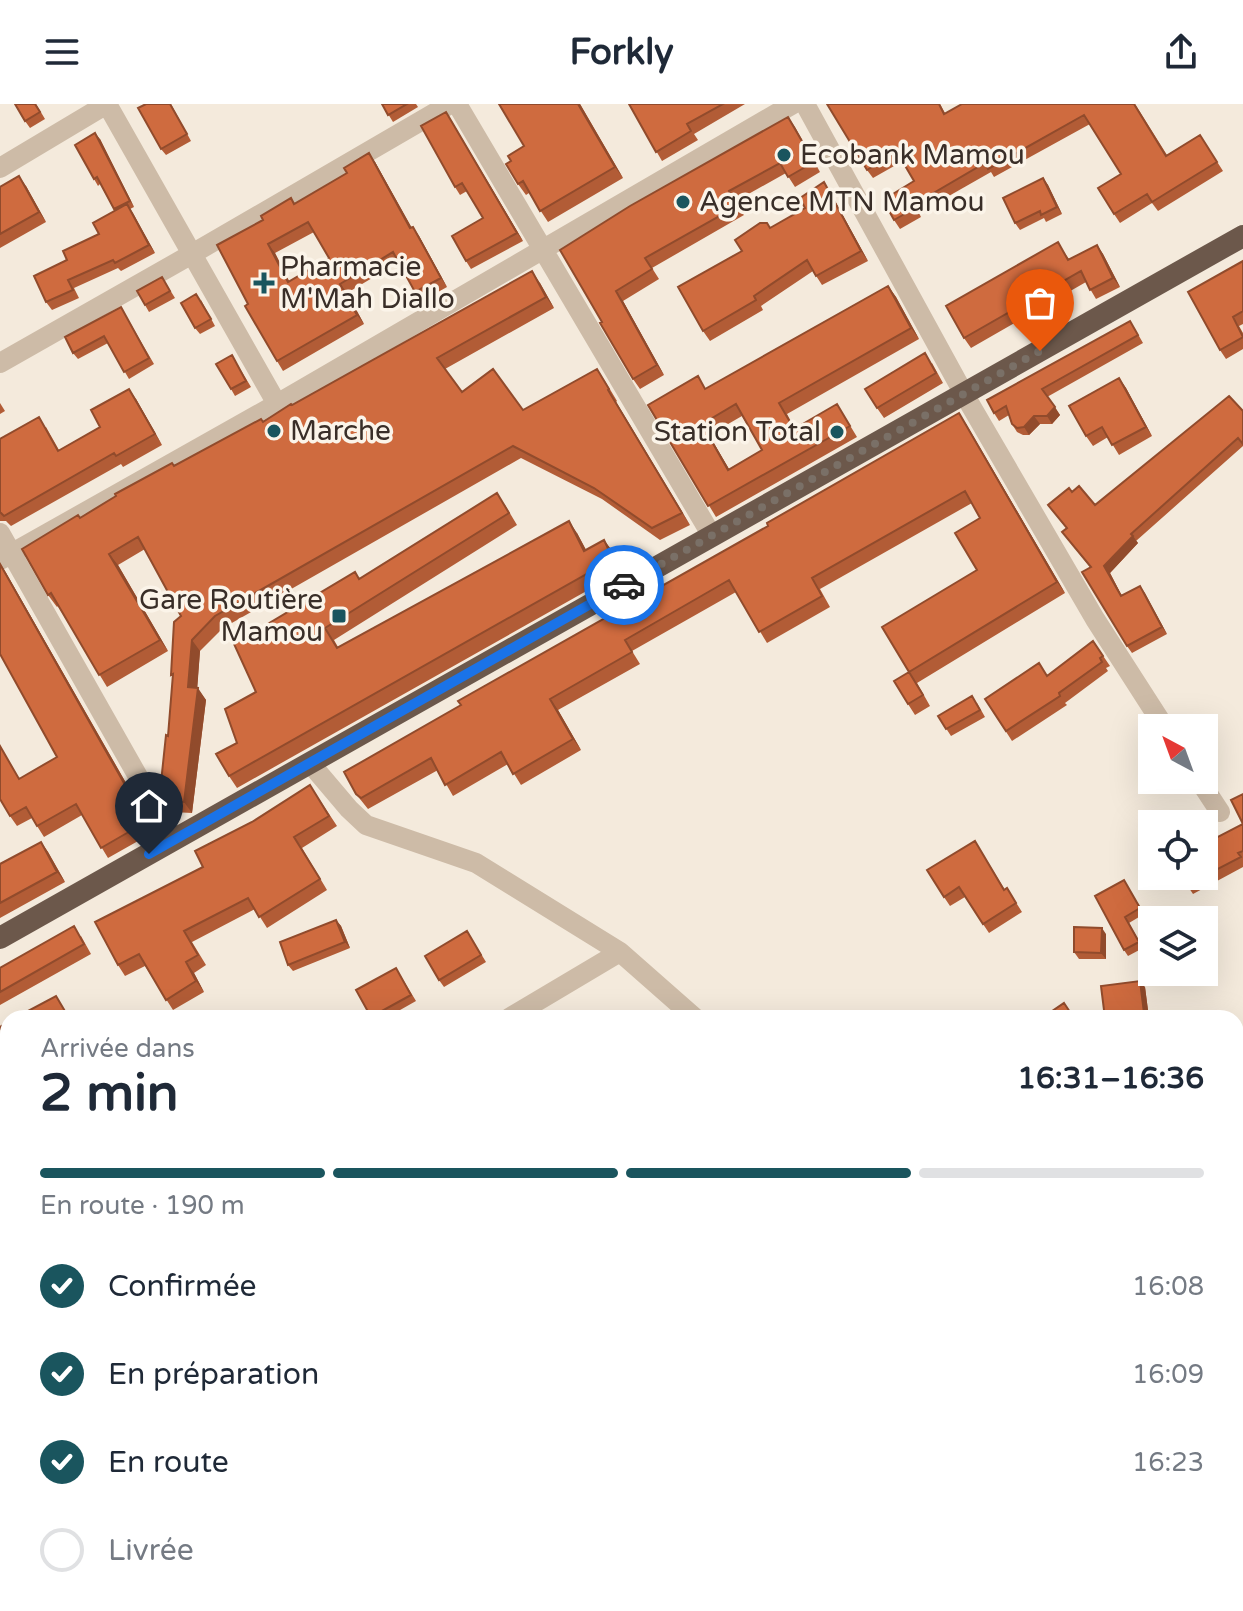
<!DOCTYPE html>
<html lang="fr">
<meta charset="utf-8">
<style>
body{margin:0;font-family:"Varela Round",sans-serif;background:#f2f2f3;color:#1f2937;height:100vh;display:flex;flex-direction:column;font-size:30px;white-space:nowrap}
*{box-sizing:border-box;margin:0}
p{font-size:26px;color:#747a83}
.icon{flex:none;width:44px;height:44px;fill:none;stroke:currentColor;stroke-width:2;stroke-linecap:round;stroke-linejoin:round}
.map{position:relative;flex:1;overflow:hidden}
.drawer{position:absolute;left:0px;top:906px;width:1244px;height:602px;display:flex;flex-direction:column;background:#fff;border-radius:24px 24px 0 0;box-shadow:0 8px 32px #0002}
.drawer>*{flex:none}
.needle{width:52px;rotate:319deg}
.fabs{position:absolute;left:1138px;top:610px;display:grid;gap:16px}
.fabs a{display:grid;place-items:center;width:80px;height:80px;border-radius:0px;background:#fff;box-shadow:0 8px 32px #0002;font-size:40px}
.pin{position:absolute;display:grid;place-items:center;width:68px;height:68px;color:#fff;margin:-82px -34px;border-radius:50% 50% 50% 0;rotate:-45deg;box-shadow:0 0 8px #0007}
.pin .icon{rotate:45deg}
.courier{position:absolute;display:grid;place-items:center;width:80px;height:80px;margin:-40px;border:6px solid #1a73e8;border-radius:50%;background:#fff;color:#222;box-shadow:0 2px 10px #0007}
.head em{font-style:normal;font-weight:700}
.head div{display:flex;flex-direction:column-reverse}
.head{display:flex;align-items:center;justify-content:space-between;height:136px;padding:0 40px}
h1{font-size:52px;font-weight:700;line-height:60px}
.bar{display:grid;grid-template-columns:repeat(4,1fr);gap:12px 8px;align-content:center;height:96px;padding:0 40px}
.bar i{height:10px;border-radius:6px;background:#e0e1e3}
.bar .selected{background:#1a555e}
.bar p{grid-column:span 4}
ol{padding:0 40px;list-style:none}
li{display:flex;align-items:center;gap:24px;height:88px}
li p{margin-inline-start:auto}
li .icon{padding:8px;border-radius:50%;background:#1a555e;color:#fff;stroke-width:4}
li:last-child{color:#747a83}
li i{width:44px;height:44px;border:4px solid #e0e1e3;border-radius:50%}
header{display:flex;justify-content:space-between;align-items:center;height:104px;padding:0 40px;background:#fff;font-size:36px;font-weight:700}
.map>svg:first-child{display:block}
.water{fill:#79adb3}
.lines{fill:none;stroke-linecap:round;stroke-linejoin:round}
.stream{stroke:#79adb3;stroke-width:6}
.minor{stroke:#cdbba7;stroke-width:20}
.tertiary{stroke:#cdbba7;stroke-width:20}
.trunk{stroke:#6c584b;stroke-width:22}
.wall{fill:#b25c36;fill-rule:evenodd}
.shaded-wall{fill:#914b2c}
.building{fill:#cf6b3f;stroke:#914b2c;stroke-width:2;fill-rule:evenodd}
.done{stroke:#7a7067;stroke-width:8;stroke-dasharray:0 14.4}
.route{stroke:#1a73e8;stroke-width:10}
.poi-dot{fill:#1a555e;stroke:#fbf4e9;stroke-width:3}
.labels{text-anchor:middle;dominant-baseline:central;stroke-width:7;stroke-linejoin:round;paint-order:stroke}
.poi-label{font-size:28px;fill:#392e28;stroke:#fbf4e9;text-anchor:start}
</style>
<header><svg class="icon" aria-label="menu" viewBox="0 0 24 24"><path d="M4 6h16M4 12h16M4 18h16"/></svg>Forkly<svg class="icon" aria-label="share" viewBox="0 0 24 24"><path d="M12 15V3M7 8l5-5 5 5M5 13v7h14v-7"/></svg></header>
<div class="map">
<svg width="1243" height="1507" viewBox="0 0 1243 1507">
<rect width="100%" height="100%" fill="#f4eadc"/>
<path class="water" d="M386 1500H547L545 1507H387Z"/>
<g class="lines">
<path class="stream" d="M1236 940 1243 936
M162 1507 174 1500"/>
<path class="minor" d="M107 0 277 300
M457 0 712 432
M805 0 964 290 1095 515 1165 624
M0 64 107 0
M0 259 192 150 450 0
M0 429 174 736
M0 456 277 300 793 0
M310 659 349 705 366 721 476 759 620 848 695 914
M1199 676 1220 708
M509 914 620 848
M0 1167 8 1161
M1236 1389 1243 1396"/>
<path class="tertiary" d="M1236 1469 1243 1464
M1196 1507 1202 1500"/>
<path class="trunk" d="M0 834 1243 132"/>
</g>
<path class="wall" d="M36 0 45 15 30 24 25 17Z
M146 0H171L191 37 166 51 161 45Z
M382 0H416L418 3 393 18Z
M499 0H580L623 74 548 118 529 89 526 91 518 80 511 57 524 42Z
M629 0H745L694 30 698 36 662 57Z
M940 0 945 9 1135 0 1167 51 1200 31 1223 67 1158 107 1152 99 1120 119 1114 110 1121 70 1090 20 994 73 991 68 919 109 921 113 900 125 894 116 914 77 903 57 873 74 867 66Z
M788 13 820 68 795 83 786 69 736 97 744 111 652 164 659 175 623 197 664 271 640 285 633 275 602 218 560 146Z
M451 16 523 137 471 165 466 157 483 114 467 87 460 91 455 83Z
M100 35 134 103 130 105 155 149 121 167 118 164 74 184 79 194 52 206 46 198 67 156 99 130 115 107 100 80 98 82 94 75Z
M375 58 411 123H413L419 132 447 183 422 197 399 158 347 189 364 220 283 267 277 257 248 200 263 116 291 94 295 100ZM314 128 329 154 289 177 275 149Z
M1043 74 1048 81 1062 110 1046 118 1044 114 1020 126 1015 119Z
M26 82 46 118 0 144V83Z
M830 88 868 157 822 181 813 167 761 202 763 206 710 237 703 227 742 147 770 124 805 104Z
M1097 141 1103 150 1120 183 1096 195 1086 178 971 244 964 234 1064 148 1069 155Z
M1243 157V220L1239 222 1243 229V245L1226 255 1220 246Z
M162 173 175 194 149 208 145 201Z
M540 179 554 204 445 265 462 288 523 306 597 265 605 277 617 297 616 298 690 421 660 436 602 395 521 354 223 524 200 547 197 584 206 596 192 709 173 708 165 696 173 573 171 571 181 512 145 445 118 461 168 547 107 583 58 502 57 503 48 491 80 414 174 362 263 317 292 301Z
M888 182 896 193 919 235 787 310 795 325 837 300 857 333 716 413 648 301 707 285ZM742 312 762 346 729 365 709 331Z
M201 196 215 222 200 230 195 224Z
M125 210 154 260 129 275 108 239 78 255 73 249Z
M1135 225 1143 239 1047 293 1060 311 1052 320H1040L1029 331H1023L1017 328 1012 320 1009 311 999 317 994 309Z
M236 258 251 283 235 292 231 285Z
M932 259 943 279 884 314 877 304Z
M1119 274 1126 284 1152 332 1119 351 1108 333 1093 342 1086 332Z
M136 295 162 341 123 363 121 360 11 422 6 417H0V335L46 323 59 346 100 323Z
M0 299 5 307 0 310Z
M1243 307V342L1136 437 1138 439 1110 469 1122 492 1140 482 1167 530 1132 549 1127 542 1090 463 1062 428 1067 425 1048 401 1072 388 1095 401Z
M966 320 1065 489 917 579 930 602 915 611 908 600 909 568 977 466 980 414 972 399 820 485 830 503 767 539 736 488 632 547 640 560 558 606 581 646 521 681 508 660 453 692 438 666 368 705 356 690Z
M505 401 517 421 334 536 338 543 577 429 586 446 604 436 613 448 622 467 237 684 229 672 237 639 256 588 355 468 359 475Z
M0 459 6 469 154 728 108 754 82 711 44 733 32 714 17 722 10 712 20 675 57 653Z
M1093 537 1110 562 1106 564 1108 567 1065 599 1067 601 1012 637 985 595 1048 572Z
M977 599 985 613 951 632 938 612Z
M310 681 337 722 302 744 327 786 267 824 255 805 192 838 206 861 194 869 204 888 173 906 145 862 125 872 118 861 203 763 252 718Z
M1243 690V763L1193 790 1187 781 1243 720Z
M975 737 1005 786 1007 784 1022 808 989 829 965 793 950 802 944 793Z
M41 738 48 748 65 778 0 814V760Z
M1124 776 1144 810 1129 819 1143 844 1128 852 1124 846Z
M1200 809 1215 830 1204 838V816Z
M336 816 341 822 350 844 293 867 288 861Z
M467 827 486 858 444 883 439 876Z
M1106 830V855H1079L1074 848Z
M81 832 91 850 0 901V864Z
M396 864 416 897 386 914H372L356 886Z
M1145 883 1149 914H1105Z
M1119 1500H1164L1156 1507H1126Z"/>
<path class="shaded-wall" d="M578 0H580L623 74 615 63Z
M446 8 451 16 523 137 517 129Z
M788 13 795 23 820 68 814 58Z
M95 29 100 35 134 103 130 97Z
M369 49 375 58 417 133 410 124Z
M19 72 26 82 46 118 39 108Z
M1043 74 1048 81 1062 110 1057 103Z
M824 78 830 88 868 157 861 147Z
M127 100 133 109 155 149 149 141Z
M413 123 419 132 447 183 441 174Z
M268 140 275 149 294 187 288 178Z
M1097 141 1103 150 1120 183 1113 174Z
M532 167 540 179 554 204 546 193Z
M340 180 347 189 364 220 357 211Z
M888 182 896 193 919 235 911 224Z
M616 187 623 197 664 271 657 261Z
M1119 274 1126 284 1152 332 1146 323Z
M129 285 136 295 162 341 155 330Z
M608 286 616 298 690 421 682 409Z
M1055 303 1060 311 1052 320 1047 312Z
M959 309 966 320 1065 489 1057 478Z
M1034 312 1040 320 1029 331 1024 323Z
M702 320 709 331 736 377 728 366Z
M569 417 577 429 593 459 584 447Z
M1133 432 1138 439 1110 469 1126 500 1104 462Z
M604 436 613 448 622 467 613 455Z
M109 450 118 461 168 547 160 536Z
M0 459 6 469 154 728 146 718Z
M1140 482 1145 489 1167 530 1162 523Z
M192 536 200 547 197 588 198 584 206 596 192 709 184 698 188 583Z
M550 595 558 606 581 646 573 635Z
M41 738 48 748 65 778 57 768Z
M336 816 341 822 350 844 345 838Z
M1102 824 1106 830V855L1101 849Z
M186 858 194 869 204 888 196 877Z
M1140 877 1145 883 1149 914 1144 909Z"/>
<path class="building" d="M15 0H35L40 8 25 17Z
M146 0H170L187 30 161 45 138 4Z
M382 0H407L388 11Z
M499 0H578L615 63 540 107 523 77 518 80 506 60 511 57 508 52 524 42Z
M629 0H723L687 20 691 27 656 48Z
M827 0H939L944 10 962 0H1134L1166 52 1200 31 1217 58 1152 98 1147 90 1114 110 1098 84 1121 70 1084 11 988 65 985 59 913 101 915 104 894 116 883 96 914 77 897 48 867 66Z
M446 8 517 129 466 157 452 132 483 114 462 79 455 83 421 22Z
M788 13 814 58 788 73 780 59 729 87 737 102 645 154 652 165 616 187 657 261 633 275 600 219 602 218 560 146 630 102Z
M95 29 130 97 114 105 97 73 94 75 75 41Z
M369 49 410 124 413 123 441 174 415 188 393 148 340 180 357 211 277 257 245 202 248 200 217 141 263 116 261 112 291 94 294 100 347 69 344 64ZM308 118 329 154 288 178 268 140Z
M19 72 39 108 0 130V83Z
M1043 74 1057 103 1041 111 1040 107 1015 119 1003 94Z
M824 78 861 147 816 172 807 156 754 192 756 196 703 227 678 183 742 147 735 136 760 119H767L770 124 805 104 800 94Z
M127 100 149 141 115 159 113 156 68 176 73 186 46 198 34 172 67 156 63 147 99 130 93 119Z
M1058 138 1068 156 1097 141 1113 174 1090 186 1081 167 964 234 946 202Z
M1243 157V207L1233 213 1243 233 1220 246 1188 188Z
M532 167 546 193 437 254 462 288 493 265 523 306 597 265 609 285 608 286 682 409 652 424 594 384 513 342 215 512 192 536 188 583 198 584 184 698 165 696 160 688 166 631 168 632 173 570 171 571 174 518 181 512 138 433 109 450 160 536 99 571 51 489 48 491 22 445 78 411 80 414 116 392 115 390 172 359 174 362 261 315 263 318 291 300 292 301Z
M162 173 170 187 145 201 137 187Z
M888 182 911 224 779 299 794 325 837 300 850 322 708 402 648 301 698 272 705 285ZM736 300 762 346 728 366 702 320Z
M196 190 211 215 195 224 181 199Z
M121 203 149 254 124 268 104 232 73 249 65 233Z
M1130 217 1138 231 1042 285 1055 303 1047 312H1034L1024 323 1017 324 1012 320 1006 302 994 309 987 296Z
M925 249 936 269 877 304 865 285Z
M232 251 246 277 231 285 216 260Z
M1119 274 1146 323 1112 341 1102 323 1086 332 1069 302Z
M129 285 155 330 116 352 114 349 4 412 0 408V335L39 313 58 347 100 323 91 306Z
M1229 292 1243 307V340L1238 334 1131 430 1133 432 1104 462 1121 492 1140 482 1162 523 1127 542 1082 468 1091 463 1062 428 1067 424 1048 401 1069 384 1072 388 1079 382 1095 401Z
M959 309 1057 478 909 568 923 591 908 600 894 577 909 568 882 523 977 466 955 429 980 414 965 387 812 474 822 492 759 528 729 476 625 536 632 548 550 595 573 635 513 670 501 648 445 681 431 654 361 694 356 690 344 668 461 601 458 597 768 422 767 419Z
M497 389 509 409 325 524 337 544 569 417 584 447 604 436 613 455 229 672 216 650 237 639 225 605 256 588 234 540 355 468 359 475Z
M0 460 146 718 101 744 76 700 37 722 26 703 10 712 0 695V642L19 675 57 653 0 550Z
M1093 537 1103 552 1100 554 1102 558 1059 589 1060 592 1006 627 985 595 1039 559 1047 572Z
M972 592 980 606 946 625 938 612Z
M310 681 329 712 294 733 320 775 259 813 248 794 184 827 198 851 186 858 196 877 166 896 139 850 118 861 95 818 203 763 195 747 252 718Z
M1243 690V747L1238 749 1241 753 1187 781 1182 772H1204V740L1243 720 1231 696Z
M975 737 1004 786 1007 784 1016 799 983 820 959 783 944 793 927 766Z
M41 738 57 768 0 799V760Z
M1124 776 1140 804 1125 813 1139 838 1124 846 1095 792Z
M1200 809 1213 826 1204 833V816H1191Z
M336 816 345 838 288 861 280 838Z
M74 822 84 840 0 888V864Z
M1074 823 1102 824 1101 849 1074 848Z
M467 827 481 851 439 876 425 852Z
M396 864 411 891 371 913 356 886Z
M1140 877 1144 909 1105 914 1101 882Z
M56 892 69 914H15Z
M1064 899 1072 911 1069 914H1042Z
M8 918V937L0 923Z
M1243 1277V1296L1236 1289V1283Z
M1243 1313V1363L1236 1352V1320Z
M1237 1488 1243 1494V1507H1218L1225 1500H1236Z
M1005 1500H1053L1059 1507H995V1505Z
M1122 1500H1149L1141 1507H1129Z"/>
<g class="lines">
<path class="done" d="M624 481 1040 247"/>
<path class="route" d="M149 750 624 481"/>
</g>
<g class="poi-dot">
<circle cx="784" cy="51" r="8"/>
<circle cx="683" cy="98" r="8"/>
<path d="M260 167h8v8h8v8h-8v8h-8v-8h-8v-8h8z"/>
<circle cx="274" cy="327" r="8"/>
<circle cx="837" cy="328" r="8"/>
<rect x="331" y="504" width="16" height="16" rx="4"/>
</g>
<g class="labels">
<g class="poi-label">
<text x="800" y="51">Ecobank Mamou</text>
<text x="699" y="98">Agence MTN Mamou</text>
<text x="280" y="163">Pharmacie<tspan x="280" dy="32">M'Mah Diallo</tspan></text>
<text x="290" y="327">Marche</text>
<text x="821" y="328" text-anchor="end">Station Total</text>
<text x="323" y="496" text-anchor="end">Gare Routière<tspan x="323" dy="32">Mamou</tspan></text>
</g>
</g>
</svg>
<div class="fabs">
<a><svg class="needle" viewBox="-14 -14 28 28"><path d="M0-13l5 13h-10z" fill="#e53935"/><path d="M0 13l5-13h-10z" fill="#747a83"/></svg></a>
<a><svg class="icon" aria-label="locate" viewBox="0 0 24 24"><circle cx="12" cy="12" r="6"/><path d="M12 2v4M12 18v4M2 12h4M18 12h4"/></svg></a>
<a><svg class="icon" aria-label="layers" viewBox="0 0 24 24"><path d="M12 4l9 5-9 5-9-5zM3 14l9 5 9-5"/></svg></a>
</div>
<div class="pin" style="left:1040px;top:247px;background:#ea580c"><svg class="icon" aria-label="bag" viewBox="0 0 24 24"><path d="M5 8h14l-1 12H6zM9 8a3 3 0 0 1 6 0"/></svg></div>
<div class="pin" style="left:149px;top:750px;background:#1f2937"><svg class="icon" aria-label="home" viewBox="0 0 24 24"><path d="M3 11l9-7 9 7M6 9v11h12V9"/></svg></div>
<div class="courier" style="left:624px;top:481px"><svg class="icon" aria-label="car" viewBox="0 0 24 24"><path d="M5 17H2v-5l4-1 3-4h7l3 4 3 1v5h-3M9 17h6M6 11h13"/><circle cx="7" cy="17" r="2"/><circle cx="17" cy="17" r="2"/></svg></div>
<section class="drawer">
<div class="head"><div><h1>2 min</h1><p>Arrivée dans</p></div><em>16:31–16:36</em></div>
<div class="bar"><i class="selected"></i><i class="selected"></i><i class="selected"></i><i></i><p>En route · 190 m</p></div>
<ol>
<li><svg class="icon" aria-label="check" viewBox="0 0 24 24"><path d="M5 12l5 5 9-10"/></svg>Confirmée<p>16:08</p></li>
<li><svg class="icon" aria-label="check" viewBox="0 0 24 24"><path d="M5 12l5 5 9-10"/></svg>En préparation<p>16:09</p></li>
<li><svg class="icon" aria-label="check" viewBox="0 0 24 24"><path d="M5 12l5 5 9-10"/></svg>En route<p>16:23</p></li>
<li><i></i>Livrée</li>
</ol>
</section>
</div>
